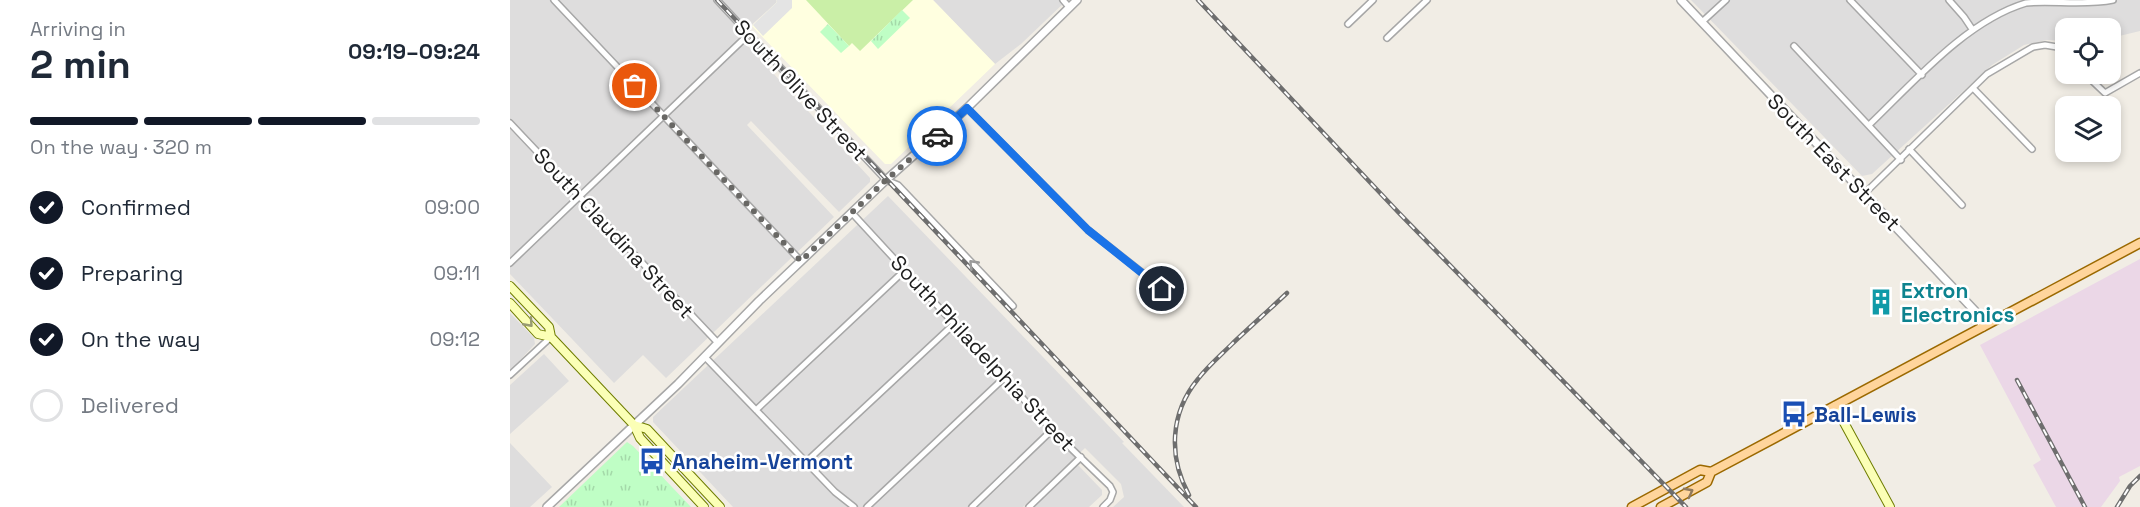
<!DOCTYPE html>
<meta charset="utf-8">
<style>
body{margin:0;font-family:"Space Grotesk",sans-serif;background:#f2f2f3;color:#1f2937;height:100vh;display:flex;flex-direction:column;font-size:22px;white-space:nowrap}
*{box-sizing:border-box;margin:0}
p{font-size:20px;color:#747a83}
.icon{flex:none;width:33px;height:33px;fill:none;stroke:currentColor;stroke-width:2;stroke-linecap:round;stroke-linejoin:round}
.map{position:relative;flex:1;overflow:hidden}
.drawer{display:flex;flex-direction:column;background:#fff;width:510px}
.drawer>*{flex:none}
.buttons{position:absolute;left:1545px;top:18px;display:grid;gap:12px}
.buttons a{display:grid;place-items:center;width:66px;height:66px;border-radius:12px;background:#fff;box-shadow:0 3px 9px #0003;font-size:30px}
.pin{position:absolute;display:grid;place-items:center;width:51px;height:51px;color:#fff;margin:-26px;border:3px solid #fff;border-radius:50%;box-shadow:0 2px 6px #0007}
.courier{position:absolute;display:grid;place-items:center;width:60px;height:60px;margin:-30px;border:4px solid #1a73e8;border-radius:50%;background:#fff;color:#222;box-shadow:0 2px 8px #0007}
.overview em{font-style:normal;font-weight:700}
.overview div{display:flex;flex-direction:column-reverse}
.overview{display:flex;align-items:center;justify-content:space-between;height:102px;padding:0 30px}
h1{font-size:39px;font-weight:700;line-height:45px}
.bar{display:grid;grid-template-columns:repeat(4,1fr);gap:9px 6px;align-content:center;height:72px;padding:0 30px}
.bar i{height:8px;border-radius:4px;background:#e0e1e3}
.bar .selected{background:#111827}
.bar p{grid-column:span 4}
ol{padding:0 30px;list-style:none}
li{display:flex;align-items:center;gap:18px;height:66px}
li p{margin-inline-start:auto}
li .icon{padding:6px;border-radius:50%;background:#111827;color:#fff;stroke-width:4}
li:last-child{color:#747a83}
li i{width:33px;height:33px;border:3px solid #e0e1e3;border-radius:50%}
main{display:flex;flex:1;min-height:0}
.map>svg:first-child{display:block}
.residential{fill:#dedddd}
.industrial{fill:#ebd7e7}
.education{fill:#ffffe0}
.grass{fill:#caefa7}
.park{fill:url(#park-tufts)}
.parking{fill:#e4e4e4}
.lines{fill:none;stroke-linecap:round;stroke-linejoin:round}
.minor-casing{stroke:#a7a7a7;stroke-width:8}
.tertiary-casing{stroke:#a7a7a7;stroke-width:10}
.secondary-casing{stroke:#6f7d00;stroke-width:10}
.primary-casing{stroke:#9b6900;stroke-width:11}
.minor{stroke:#fff;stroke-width:5}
.tertiary{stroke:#fff;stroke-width:7}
.secondary{stroke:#fbffb6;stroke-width:8}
.primary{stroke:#ffd59c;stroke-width:8}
.rail-casing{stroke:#6e6e6e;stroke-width:4.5}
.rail{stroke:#fff;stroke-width:2;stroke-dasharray:7;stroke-linecap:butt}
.oneway{stroke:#9b9b9b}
.oneway2{stroke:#989b72}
.oneway3{stroke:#907a5e}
.done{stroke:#696865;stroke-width:6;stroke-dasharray:0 10.8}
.route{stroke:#1a73e8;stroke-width:8}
.labels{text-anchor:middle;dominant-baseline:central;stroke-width:5;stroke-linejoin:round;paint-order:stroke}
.street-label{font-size:21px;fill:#202020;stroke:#fff}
.culture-label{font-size:21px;font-weight:bold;fill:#0d838f;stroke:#fff;text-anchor:start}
.transit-label{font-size:21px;font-weight:bold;fill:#164399;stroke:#fff;text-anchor:start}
</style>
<main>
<section class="drawer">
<div class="overview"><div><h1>2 min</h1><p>Arriving in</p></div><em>09:19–09:24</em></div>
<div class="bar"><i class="selected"></i><i class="selected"></i><i class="selected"></i><i></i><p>On the way · 320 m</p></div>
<ol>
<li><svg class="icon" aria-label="check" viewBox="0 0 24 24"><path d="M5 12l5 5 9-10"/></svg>Confirmed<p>09:00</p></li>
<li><svg class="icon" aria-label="check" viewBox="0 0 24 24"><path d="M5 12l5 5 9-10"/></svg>Preparing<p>09:11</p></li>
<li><svg class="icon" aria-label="check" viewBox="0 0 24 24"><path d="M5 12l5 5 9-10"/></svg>On the way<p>09:12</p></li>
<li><i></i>Delivered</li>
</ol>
</section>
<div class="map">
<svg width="1630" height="507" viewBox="0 0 1630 507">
<defs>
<pattern id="park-tufts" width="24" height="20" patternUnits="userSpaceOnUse" patternTransform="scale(1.5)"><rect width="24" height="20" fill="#bffec5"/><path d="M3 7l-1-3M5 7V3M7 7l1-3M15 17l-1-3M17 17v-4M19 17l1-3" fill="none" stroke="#a4d9a9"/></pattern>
</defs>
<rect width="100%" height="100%" fill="#f1ede5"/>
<path class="residential" d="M0 0H266L267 2 228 37 238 46 360 178V182L329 212 241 121 237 125 324 217 156 378 133 355 104 383 0 274Z
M423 0H557L511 44 485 64Z
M1181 0H1630V31L1601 38 1600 28H1556L1555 41 1537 40 1514 45 1482 65 1362 174 1352 176Z
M378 196 559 384 614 442 612 443 674 507H603L614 497 611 484 575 448 513 507H223L143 422V417Z
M0 313 24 338 25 344 0 371Z
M34 354 59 381 0 434V385Z
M0 443 42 487 20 507H0Z
M567 464 592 490V495L579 507H522Z"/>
<path class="industrial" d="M1630 259V466L1609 477 1610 481 1591 507H1546L1523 465 1531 460 1470 345Z"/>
<path class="education" d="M266 0H423L485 64 381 164H375L242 26 267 2Z"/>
<path class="grass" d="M296 0H403L350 51 342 43 339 46Z"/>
<path class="park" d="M392 10 400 18 368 49 361 41Z
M318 24 339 46 331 53 310 32Z
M117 442 123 446 181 507H49Z"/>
<path class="parking" d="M266 0H282V8L253 36 243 25 267 2Z"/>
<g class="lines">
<g class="minor-casing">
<path id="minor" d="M44 0 291 261
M207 0 376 180 388 185 503 306
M553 0 559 7
M1340 0 1412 75
M1439 0 1454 17 1462 29
M1192 22 1216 0
M838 24 863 0
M877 38 917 0
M1284 46 1391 160
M1575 74 1595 93 1630 73
M1463 88 1522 149
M457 108 578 230 653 289
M0 123 208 343
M1359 125C1404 82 1456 21 1516 3 1539 0 1575 6 1603 0
M1399 149 1452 205
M1355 193 1477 74 1523 47 1535 45 1547 47 1556 53
M342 213 542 430 600 486 603 492 600 500 593 507
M0 263 239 34
M195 357 325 492 344 507
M0 375 41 337
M246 410 395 270
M296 462 445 323
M357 507 494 378
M462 507 542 430
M519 507 571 457"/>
</g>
<g class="tertiary-casing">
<path id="tertiary" d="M1171 0 1465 311 1473 327
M37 507 168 384 249 301 376 180 457 108 567 0"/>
</g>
<g class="secondary-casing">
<path id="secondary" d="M0 286 39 327 41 337 124 425 130 438 194 507
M0 303 28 334 41 337
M1325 406 1380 507
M124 425 137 429 210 507"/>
</g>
<g class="primary-casing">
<path id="primary" d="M1122 507 1190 470 1201 472 1630 243
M1151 507 1197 482 1201 472"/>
</g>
<use href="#minor" class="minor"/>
<use href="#tertiary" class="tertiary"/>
<use href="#secondary" class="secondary"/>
<use href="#primary" class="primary"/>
<g class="rail-casing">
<path id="rail" d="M207 0 686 507
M688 0 889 213 1176 507
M1507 380 1575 507
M679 495C658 457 660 413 688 379 698 366 711 355 723 343 741 326 759 310 777 293
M1607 507 1620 486 1630 476"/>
</g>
<use href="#rail" class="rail"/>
</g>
<defs><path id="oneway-chevron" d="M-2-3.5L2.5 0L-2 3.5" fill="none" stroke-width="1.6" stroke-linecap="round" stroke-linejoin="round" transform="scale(1.5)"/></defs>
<use class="oneway" href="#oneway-chevron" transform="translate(463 264) rotate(-134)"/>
<use class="oneway2" href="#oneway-chevron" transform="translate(19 323) rotate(48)"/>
<use class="oneway3" href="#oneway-chevron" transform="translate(1179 492) rotate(-28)"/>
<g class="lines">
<path class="done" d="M125 86 291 261 376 180 427 136"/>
<path class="route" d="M427 136 457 108 578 230 652 289"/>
</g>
<defs>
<g id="building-bare" transform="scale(2.07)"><path d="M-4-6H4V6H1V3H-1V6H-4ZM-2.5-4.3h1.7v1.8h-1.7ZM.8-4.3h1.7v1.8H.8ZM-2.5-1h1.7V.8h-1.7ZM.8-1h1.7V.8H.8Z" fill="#0f9aa8" stroke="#fff" stroke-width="2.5" paint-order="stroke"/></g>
<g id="bus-bare" transform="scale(2.07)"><path d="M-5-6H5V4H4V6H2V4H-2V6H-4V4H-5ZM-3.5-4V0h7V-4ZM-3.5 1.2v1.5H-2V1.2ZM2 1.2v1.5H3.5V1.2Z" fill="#1a4fb4" stroke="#fff" stroke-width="2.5" paint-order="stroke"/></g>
</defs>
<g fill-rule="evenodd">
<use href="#building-bare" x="1371" y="302"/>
<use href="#bus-bare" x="1284" y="414"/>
<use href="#bus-bare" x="142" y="461"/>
</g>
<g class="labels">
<g class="street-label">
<text transform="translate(291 90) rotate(47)">South Olive Street</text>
<text transform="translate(1324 162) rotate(46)">South East Street</text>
<text transform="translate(104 233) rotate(47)">South Claudina Street</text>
<text transform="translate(473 353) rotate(47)">South Philadelphia Street</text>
</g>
<g class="culture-label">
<text x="1391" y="290">Extron<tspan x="1391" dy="24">Electronics</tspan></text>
</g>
<g class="transit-label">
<text x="1304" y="414">Ball-Lewis</text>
<text x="162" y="461">Anaheim-Vermont</text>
</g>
</g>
</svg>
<div class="buttons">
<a><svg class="icon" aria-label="locate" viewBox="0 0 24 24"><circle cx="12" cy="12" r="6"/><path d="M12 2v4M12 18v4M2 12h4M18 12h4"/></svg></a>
<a><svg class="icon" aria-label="layers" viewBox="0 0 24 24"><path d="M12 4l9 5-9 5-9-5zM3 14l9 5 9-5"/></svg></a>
</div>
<div class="pin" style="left:125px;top:86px;background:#ea580c"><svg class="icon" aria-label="bag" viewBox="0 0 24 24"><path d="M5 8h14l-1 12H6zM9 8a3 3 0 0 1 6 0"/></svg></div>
<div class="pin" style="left:652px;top:289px;background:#1f2937"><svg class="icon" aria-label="home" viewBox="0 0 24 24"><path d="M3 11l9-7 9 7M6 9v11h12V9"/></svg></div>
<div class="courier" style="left:427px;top:136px"><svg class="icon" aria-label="car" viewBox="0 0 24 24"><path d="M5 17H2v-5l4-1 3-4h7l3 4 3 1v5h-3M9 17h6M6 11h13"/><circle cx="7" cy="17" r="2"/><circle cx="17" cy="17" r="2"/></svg></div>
</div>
</main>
